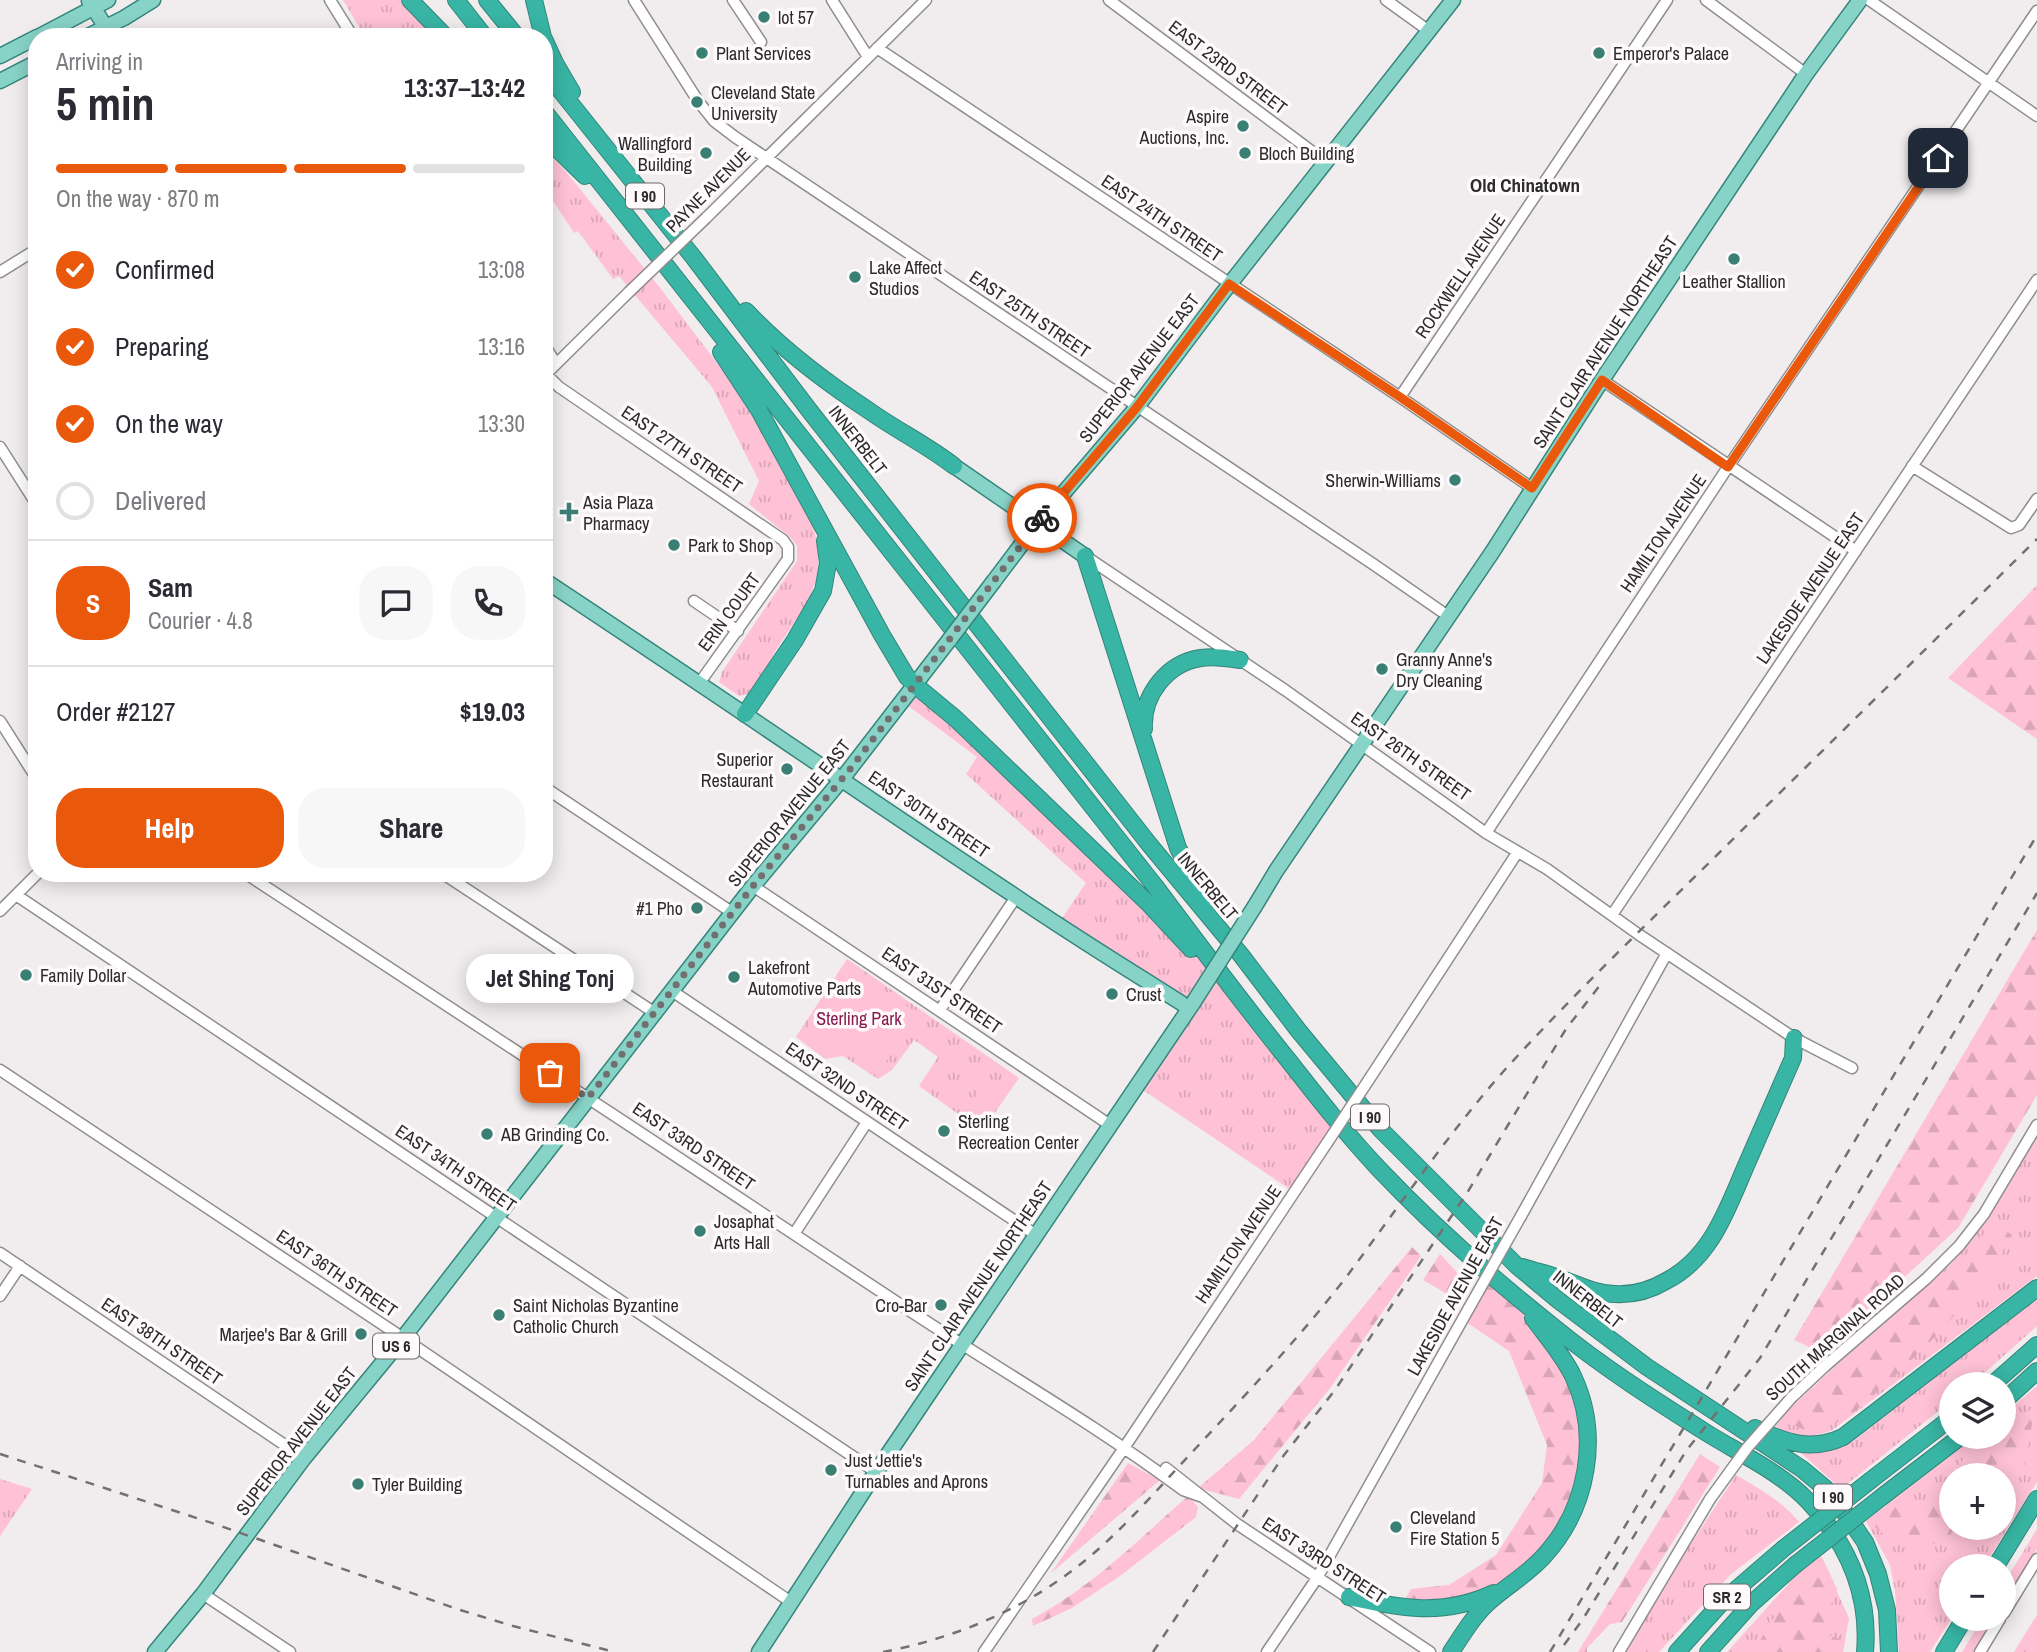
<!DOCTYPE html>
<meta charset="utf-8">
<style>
body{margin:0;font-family:"Archivo Narrow",sans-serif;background:#f7f7f7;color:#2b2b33;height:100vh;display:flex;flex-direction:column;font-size:26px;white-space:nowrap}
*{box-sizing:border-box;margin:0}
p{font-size:23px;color:#7c7c81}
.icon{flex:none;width:38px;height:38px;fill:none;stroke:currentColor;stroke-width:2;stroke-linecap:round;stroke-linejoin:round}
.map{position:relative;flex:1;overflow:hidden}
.details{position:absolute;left:28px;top:28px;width:525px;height:854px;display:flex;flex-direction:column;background:#fff;border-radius:28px;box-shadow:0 4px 18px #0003}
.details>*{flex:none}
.fabs{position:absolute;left:1939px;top:1372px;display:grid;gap:14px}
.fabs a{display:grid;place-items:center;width:77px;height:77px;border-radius:50%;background:#fff;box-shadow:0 4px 18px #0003;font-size:35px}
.pin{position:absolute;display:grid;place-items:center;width:60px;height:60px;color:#fff;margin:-30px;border-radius:14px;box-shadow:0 4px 10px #0006}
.courier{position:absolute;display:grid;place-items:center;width:70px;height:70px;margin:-35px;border:5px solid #ea580c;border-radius:50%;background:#fff;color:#222;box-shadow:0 2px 9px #0007}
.bubble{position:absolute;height:49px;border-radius:24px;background:#fff;box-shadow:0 4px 18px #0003;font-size:23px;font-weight:700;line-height:49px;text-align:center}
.summary em{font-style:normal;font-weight:700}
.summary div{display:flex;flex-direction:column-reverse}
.summary{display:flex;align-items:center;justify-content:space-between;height:119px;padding:0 28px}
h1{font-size:46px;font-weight:700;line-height:52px}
.bar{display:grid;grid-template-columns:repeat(4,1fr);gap:10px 7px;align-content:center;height:84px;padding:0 28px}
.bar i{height:9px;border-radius:5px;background:#e1e1e2}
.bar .on{background:#ea580c}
.bar p{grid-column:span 4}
.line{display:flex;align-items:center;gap:18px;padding:0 28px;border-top:2px solid #e1e1e2}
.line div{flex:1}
.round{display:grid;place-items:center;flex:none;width:74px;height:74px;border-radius:28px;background:#f7f7f7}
ol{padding:0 28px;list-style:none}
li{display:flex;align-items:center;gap:21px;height:77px}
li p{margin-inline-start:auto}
li .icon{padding:7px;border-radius:50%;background:#ea580c;color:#fff;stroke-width:4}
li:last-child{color:#7c7c81}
li i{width:38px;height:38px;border:4px solid #e1e1e2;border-radius:50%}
.action{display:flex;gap:14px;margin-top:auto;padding:14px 28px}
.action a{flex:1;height:80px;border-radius:28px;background:#ea580c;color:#fff;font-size:28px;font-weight:700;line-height:80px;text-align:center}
.action a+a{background:#f7f7f7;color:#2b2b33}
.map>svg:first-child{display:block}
.grass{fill:url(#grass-tufts);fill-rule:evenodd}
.forest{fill:url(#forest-firs)}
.pitch{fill:#fec1d5}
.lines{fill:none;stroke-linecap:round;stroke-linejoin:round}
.minor-casing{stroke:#908d8e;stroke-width:13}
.major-casing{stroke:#34857a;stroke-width:17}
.highway-casing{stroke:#34857a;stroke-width:18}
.minor{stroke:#fff;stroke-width:10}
.major{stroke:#88d3c8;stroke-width:14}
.highway{stroke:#38b5a4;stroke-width:16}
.rail{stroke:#727071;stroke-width:2.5;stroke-dasharray:9 9;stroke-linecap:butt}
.minor-bridge-casing{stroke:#908d8e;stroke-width:13;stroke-linecap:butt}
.major-bridge-casing{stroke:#34857a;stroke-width:17;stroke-linecap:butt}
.highway-bridge-casing{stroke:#34857a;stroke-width:18;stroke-linecap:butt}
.minor-bridge{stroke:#fff;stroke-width:10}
.major-bridge{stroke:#88d3c8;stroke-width:14}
.highway-bridge{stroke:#38b5a4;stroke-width:16}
.done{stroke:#716f6f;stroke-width:7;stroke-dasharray:0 12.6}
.route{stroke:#ea580c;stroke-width:9}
.poi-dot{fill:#3a7f74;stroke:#fefafb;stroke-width:2.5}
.labels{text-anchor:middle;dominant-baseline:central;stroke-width:7;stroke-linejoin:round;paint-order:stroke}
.shield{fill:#fefafb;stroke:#6b6969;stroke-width:2}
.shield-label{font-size:16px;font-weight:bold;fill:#2c2b2b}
.poi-label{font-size:18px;fill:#2c2b2b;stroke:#fefafb;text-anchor:start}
.street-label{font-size:18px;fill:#2c2b2b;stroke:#fefafb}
.park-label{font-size:18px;fill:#871a4e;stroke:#fefafb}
.neighbourhood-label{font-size:19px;font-weight:bold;fill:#2c2b2b;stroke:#fefafb}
</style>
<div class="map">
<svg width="2037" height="1652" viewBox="0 0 2037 1652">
<defs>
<pattern id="grass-tufts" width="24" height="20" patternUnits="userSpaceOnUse" patternTransform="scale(1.75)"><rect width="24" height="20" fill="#fec1d5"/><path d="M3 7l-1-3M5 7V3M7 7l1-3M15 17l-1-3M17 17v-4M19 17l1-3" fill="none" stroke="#daa6b7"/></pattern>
<pattern id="forest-firs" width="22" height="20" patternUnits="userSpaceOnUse" patternTransform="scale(1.75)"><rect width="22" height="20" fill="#fec1d5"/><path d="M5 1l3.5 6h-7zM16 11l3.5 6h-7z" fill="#daa6b7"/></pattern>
</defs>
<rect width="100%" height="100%" fill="#f1edee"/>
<path class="grass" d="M343 0H400L436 37H365Z
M544 148 567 173 661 289 723 371 752 415 814 529C828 585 804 606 776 650 768 664 761 680 752 693L739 696 719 682 722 672 797 561V546L791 538 749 504 759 481 712 387 619 276 613 279 578 231 574 233 544 187Z
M915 685 1150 905 1236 994 1340 1123 1294 1192 1137 1086 1189 1008 1058 924 1086 883 966 774 977 757 903 702Z
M847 959 1019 1078 982 1131 919 1086 938 1057 914 1040 892 1070 878 1079 843 1056 825 1059 796 1037Z
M2037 1136V1276L1831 1431 1812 1436H1790L1776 1426 1787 1411 1841 1361 1950 1265 1972 1240Z
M2037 1298V1326L1972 1384H1951V1401L1841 1489 1801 1453C1819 1454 1834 1450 1851 1443Z
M2037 1386V1482L1984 1566H1951V1619L1930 1652H1899L1895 1591 1890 1565 1866 1521 1975 1437H2004V1414ZM1951 1475H2004V1528H1951Z
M1736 1475C1758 1488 1782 1501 1799 1522L1730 1575 1659 1652H1626L1679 1562Z
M0 1479 32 1489 0 1536Z
M2037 1529V1549L2004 1604V1583Z
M1820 1555 1849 1618 1843 1652H1727L1801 1570Z
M2037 1615V1652H2014L2035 1618Z
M1982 1619H1995L1975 1652H1962Z"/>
<path class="forest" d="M2037 585V739L1948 678Z
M2037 930V1095L1958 1228 1822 1353 1794 1340Z
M1993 1222 2012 1235 1994 1267 1941 1331 1899 1372 1850 1416 1813 1433 1782 1421 1951 1276Z
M1412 1247 1421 1256 1331 1387 1239 1499 1198 1488 1254 1440Z
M1440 1254 1465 1281 1454 1298 1423 1280Z
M1488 1275 1514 1294 1564 1360 1588 1449 1559 1538 1488 1595 1400 1608 1411 1589 1449 1585 1496 1555 1542 1483 1547 1445 1509 1351 1463 1320Z
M2035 1406 2025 1466 1946 1473 1994 1437H2004V1429Z
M1700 1454 1720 1467 1622 1622 1610 1624 1587 1648V1652H1578Z
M1128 1463 1160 1480 1051 1573Z
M1188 1496 1198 1507 1196 1517 1120 1576 1072 1608 1033 1626 1032 1619C1093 1586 1136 1542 1188 1496Z
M1901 1501 1951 1505V1528H1954L1945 1545 1888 1538 1871 1523Z
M1822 1557 1837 1589 1821 1632 1845 1641 1843 1652H1753L1800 1574Z"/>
<path class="pitch" d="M845 969H853L920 1015 884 1064 823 1051 811 1044 803 1035Z
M987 1081 1006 1093 991 1117 970 1104Z"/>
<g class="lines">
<g class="minor-casing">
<path id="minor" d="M330 0 353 37
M634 0 698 101 714 121 735 137 1373 564 1448 616
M733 0 761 42
M832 0 868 57
M1109 0 1326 162
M1386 0 1429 31
M1706 0 1806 74
M1869 0 2037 116
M877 48 1400 397 1532 488
M706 218 926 0
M0 272 37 249
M544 344 556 364
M546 374 559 387 783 540 788 547V559L698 685
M544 376 629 292
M1602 380 1856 551
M1400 397 1667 0
M0 447 37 505
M1912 466 2011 528 2019 525 2037 499
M1085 556 1285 690 1486 833 1547 869 1638 934 1794 1038 1852 1068
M694 601 738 631
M0 721 37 779
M544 787 733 913
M1486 833 1728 467 2037 11
M245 873C459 1014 673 1153 886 1295 984 1361 1088 1419 1183 1490L1200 1496
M442 873 655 1013
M753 886 1110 1125
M16 895 876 1472
M0 911 38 873
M1612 915 2037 280
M672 991 1036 1235
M940 1010 1016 897
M0 1070 403 1338 791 1602
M1368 1081 1517 853
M1521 1216 1667 953
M794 1234 867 1122
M0 1253 304 1458
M0 1296 20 1266
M1792 1397 1824 1367 1927 1278 1959 1246 1984 1214 2037 1125
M1166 1468 1237 1524 1430 1652
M203 1594 290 1652
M2004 1613 2037 1559
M984 1652 1124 1448 1327 1143
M1267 1652 1317 1578 1469 1308
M1619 1652 1710 1499
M1980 1652 2000 1619"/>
</g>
<g class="major-casing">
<path id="major" d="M89 1 112 37
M38 37 108 0
M86 37 124 18 153 0
M0 56 37 37
M0 81 37 62
M954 466 1085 556
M544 580C702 684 858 792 1015 896 1072 935 1131 971 1189 1008
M994 581 1037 524 1137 407 1222 294 1453 0
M1255 906 1276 871 1493 551 1602 380 1806 74 1860 0
M155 1652 203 1594 304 1458 403 1338 753 886 842 779 950 639
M759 1652 876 1472 1193 1003"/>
</g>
<g class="highway-casing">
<path id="highway" d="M410 0 446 37
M456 0 485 37
M487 0 517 37
M534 0 543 37
M544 39 555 63 572 92
M544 70 694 258 809 410 1149 844 1241 955 1298 1030 1381 1130 1516 1265 1558 1300 1647 1367 1802 1469 1826 1489 1836 1500 1865 1542 1878 1574 1887 1610 1889 1652
M544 111 1155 886C1199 945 1243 1004 1289 1061 1318 1098 1347 1135 1379 1169 1433 1226 1493 1279 1555 1328 1604 1368 1656 1401 1710 1435 1743 1455 1781 1473 1808 1501 1847 1543 1870 1594 1865 1652
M544 136 585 176
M746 311C782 349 824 381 868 410 896 430 927 445 954 466
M721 352 759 410 882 635 907 677 915 685 956 719 1150 905 1191 949
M1085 556 1178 848 1205 900
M745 714 795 640 823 591 828 563 825 541
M1144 729C1142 695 1167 663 1201 658 1214 656 1227 658 1240 660
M1523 1267C1535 1271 1548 1274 1559 1278 1578 1284 1595 1294 1615 1294 1633 1295 1651 1290 1666 1281 1713 1257 1728 1206 1748 1161 1763 1126 1778 1092 1793 1058L1794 1038
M1993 1384 2037 1345
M2004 1401 2037 1371
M1755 1428C1784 1442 1811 1452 1843 1437L2037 1288
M1871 1480 1951 1418
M1883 1496 1960 1437
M1996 1566 2037 1499
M1349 1597C1401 1608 1443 1617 1494 1593
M1451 1652C1463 1634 1474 1615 1490 1601 1508 1585 1528 1574 1544 1556 1588 1508 1601 1435 1573 1376 1563 1355 1547 1337 1533 1318
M1677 1652 1724 1600 1783 1549
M1708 1652 1751 1604 1795 1565
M1944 1652 1964 1619"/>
</g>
<use href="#minor" class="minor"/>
<use href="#major" class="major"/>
<use href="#highway" class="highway"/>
<path class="rail" d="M0 1454 215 1524 460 1610 513 1626 615 1652
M1564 1645 1583 1619 1686 1451 1760 1358 2037 893
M883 1652C961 1637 1034 1605 1094 1553 1131 1521 1163 1483 1196 1448 1248 1392 1301 1336 1347 1276 1401 1204 1451 1129 1511 1063 1577 991 1648 923 1718 854 1824 749 1931 644 2037 539
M1153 1652 1284 1455 1335 1390 1467 1193 1566 1029 1604 980
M1550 1652 2037 835"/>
<g class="minor-bridge-casing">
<path id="minor-bridge" d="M629 292 706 218
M1327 1143 1368 1081
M1469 1308 1521 1216
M1710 1499 1747 1448 1792 1397"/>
</g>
<g class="major-bridge-casing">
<path id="major-bridge" d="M950 639 994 581
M1193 1003 1255 906"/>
</g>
<g class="highway-bridge-casing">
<path id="highway-bridge" d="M1783 1549 1871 1480
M1795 1565 1883 1496"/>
</g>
<use href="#minor-bridge" class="minor-bridge"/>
<use href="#major-bridge" class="major-bridge"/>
<use href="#highway-bridge" class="highway-bridge"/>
</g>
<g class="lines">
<path class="done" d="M550 1073 588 1098 753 886 851 768 1042 518"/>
<path class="route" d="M1042 518 1137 407 1229 284 1400 397 1532 488 1602 380 1728 467 1938 158"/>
</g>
<g class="poi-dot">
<circle cx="764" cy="17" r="7"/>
<circle cx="702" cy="53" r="7"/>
<circle cx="1599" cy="53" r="7"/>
<circle cx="697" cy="102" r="7"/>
<circle cx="1243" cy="126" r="7"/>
<circle cx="706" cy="153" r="7"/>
<circle cx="1245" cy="153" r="7"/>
<circle cx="1734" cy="259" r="7"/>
<circle cx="855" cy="277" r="7"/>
<circle cx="1455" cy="480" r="7"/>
<path d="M565.5 501.5h7v7h7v7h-7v7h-7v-7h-7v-7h7z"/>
<circle cx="674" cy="545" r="7"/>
<circle cx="1382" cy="669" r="7"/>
<circle cx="787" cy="769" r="7"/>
<circle cx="697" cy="908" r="7"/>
<circle cx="26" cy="975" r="7"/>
<circle cx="734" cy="977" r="7"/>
<circle cx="1112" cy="994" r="7"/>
<circle cx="944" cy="1131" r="7"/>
<circle cx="487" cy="1134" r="7"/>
<circle cx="700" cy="1231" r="7"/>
<circle cx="941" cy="1305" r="7"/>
<circle cx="499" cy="1315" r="7"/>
<circle cx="361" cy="1334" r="7"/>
<circle cx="831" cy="1470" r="7"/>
<circle cx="358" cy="1484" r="7"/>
<circle cx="1396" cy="1527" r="7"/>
</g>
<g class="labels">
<g class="shield">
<rect x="626" y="183.5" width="38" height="25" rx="5"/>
<rect x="1351" y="1104.5" width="38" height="25" rx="5"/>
<rect x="373" y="1333.5" width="46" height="25" rx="5"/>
<rect x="1814" y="1484.5" width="38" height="25" rx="5"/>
<rect x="1704" y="1584.5" width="46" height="25" rx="5"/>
</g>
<g class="shield-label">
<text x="645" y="196">I 90</text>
<text x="1370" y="1117">I 90</text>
<text x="396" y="1346">US 6</text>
<text x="1833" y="1497">I 90</text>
<text x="1727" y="1597">SR 2</text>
</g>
<g class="poi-label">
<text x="778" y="17">lot 57</text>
<text x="716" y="53">Plant Services</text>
<text x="1613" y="53">Emperor's Palace</text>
<text x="711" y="92">Cleveland State<tspan x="711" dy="21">University</tspan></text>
<text x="1229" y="116" text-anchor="end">Aspire<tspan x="1229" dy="21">Auctions, Inc.</tspan></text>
<text x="692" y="143" text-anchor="end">Wallingford<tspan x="692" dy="21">Building</tspan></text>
<text x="1259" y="153">Bloch Building</text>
<text x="869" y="267">Lake Affect<tspan x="869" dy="21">Studios</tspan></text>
<text x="1734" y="281" text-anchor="middle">Leather Stallion</text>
<text x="1441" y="480" text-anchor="end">Sherwin-Williams</text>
<text x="583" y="502">Asia Plaza<tspan x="583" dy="21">Pharmacy</tspan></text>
<text x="688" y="545">Park to Shop</text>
<text x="1396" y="659">Granny Anne's<tspan x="1396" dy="21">Dry Cleaning</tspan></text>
<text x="773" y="759" text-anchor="end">Superior<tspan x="773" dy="21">Restaurant</tspan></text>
<text x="683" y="908" text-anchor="end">#1 Pho</text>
<text x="748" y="967">Lakefront<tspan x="748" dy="21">Automotive Parts</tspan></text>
<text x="40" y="975">Family Dollar</text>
<text x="1126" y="994">Crust</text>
<text x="958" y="1121">Sterling<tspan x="958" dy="21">Recreation Center</tspan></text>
<text x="501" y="1134">AB Grinding Co.</text>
<text x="714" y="1221">Josaphat<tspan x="714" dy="21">Arts Hall</tspan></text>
<text x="513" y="1305">Saint Nicholas Byzantine<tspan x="513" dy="21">Catholic Church</tspan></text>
<text x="927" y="1305" text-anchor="end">Cro-Bar</text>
<text x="347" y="1334" text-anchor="end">Marjee's Bar &amp; Grill</text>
<text x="845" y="1460">Just Jettie's<tspan x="845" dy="21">Turnables and Aprons</tspan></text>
<text x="372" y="1484">Tyler Building</text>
<text x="1410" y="1517">Cleveland<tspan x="1410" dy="21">Fire Station 5</tspan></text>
</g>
<g class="street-label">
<text transform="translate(1228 67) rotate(37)">EAST 23RD STREET</text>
<text transform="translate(708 190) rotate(-45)">PAYNE AVENUE</text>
<text transform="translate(1162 218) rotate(34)">EAST 24TH STREET</text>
<text transform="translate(1460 276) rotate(-56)">ROCKWELL AVENUE</text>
<text transform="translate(1030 314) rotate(34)">EAST 25TH STREET</text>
<text transform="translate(1605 342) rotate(-57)">SAINT CLAIR AVENUE NORTHEAST</text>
<text transform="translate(1139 368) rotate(-52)">SUPERIOR AVENUE EAST</text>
<text transform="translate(858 440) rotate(52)">INNERBELT</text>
<text transform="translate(682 449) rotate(34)">EAST 27TH STREET</text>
<text transform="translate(1663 533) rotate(-56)">HAMILTON AVENUE</text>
<text transform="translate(1810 588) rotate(-56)">LAKESIDE AVENUE EAST</text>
<text transform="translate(729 612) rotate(-54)">ERIN COURT</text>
<text transform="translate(1411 756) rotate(35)">EAST 26TH STREET</text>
<text transform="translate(789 813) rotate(-51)">SUPERIOR AVENUE EAST</text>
<text transform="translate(929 814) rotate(34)">EAST 30TH STREET</text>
<text transform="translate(1208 886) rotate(50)">INNERBELT</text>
<text transform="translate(942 990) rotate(34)">EAST 31ST STREET</text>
<text transform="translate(847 1086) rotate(34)">EAST 32ND STREET</text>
<text transform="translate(694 1146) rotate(34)">EAST 33RD STREET</text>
<text transform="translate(456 1168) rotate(34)">EAST 34TH STREET</text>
<text transform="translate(1238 1244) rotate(-56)">HAMILTON AVENUE</text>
<text transform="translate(337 1273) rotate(34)">EAST 36TH STREET</text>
<text transform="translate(978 1286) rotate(-56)">SAINT CLAIR AVENUE NORTHEAST</text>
<text transform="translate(1455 1296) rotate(-61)">LAKESIDE AVENUE EAST</text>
<text transform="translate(1588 1299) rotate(38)">INNERBELT</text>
<text transform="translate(1835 1337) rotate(-42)">SOUTH MARGINAL ROAD</text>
<text transform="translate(162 1341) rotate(34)">EAST 38TH STREET</text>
<text transform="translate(296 1441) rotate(-52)">SUPERIOR AVENUE EAST</text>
<text transform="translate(1324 1560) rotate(33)">EAST 33RD STREET</text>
</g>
<g class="park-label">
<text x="859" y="1018">Sterling Park</text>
</g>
<g class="neighbourhood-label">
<text x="1525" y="185">Old Chinatown</text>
</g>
</g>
</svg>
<div class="fabs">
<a><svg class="icon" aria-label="layers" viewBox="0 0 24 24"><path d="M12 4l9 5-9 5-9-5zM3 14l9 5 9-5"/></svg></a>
<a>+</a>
<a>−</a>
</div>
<div class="pin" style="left:550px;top:1073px;background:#ea580c"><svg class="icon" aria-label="bag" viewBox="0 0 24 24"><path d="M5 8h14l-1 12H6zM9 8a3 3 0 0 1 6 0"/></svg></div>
<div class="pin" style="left:1938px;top:158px;background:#1f2937"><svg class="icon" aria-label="home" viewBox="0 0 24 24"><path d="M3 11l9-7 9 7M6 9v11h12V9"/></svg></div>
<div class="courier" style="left:1042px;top:518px"><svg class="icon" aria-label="bike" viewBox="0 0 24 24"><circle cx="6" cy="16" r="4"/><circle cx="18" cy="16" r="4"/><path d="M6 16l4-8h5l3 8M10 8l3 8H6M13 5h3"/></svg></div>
<div class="bubble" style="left:466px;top:954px;width:168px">Jet Shing Tonj</div>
<section class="details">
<div class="summary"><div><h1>5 min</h1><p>Arriving in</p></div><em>13:37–13:42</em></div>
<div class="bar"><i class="on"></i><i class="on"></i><i class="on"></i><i></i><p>On the way · 870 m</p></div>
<ol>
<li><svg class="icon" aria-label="check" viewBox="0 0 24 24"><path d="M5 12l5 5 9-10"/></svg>Confirmed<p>13:08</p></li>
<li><svg class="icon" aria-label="check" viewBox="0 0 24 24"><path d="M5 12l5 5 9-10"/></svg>Preparing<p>13:16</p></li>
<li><svg class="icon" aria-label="check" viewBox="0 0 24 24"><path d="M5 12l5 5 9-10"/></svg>On the way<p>13:30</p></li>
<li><i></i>Delivered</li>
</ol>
<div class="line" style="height:126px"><b class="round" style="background:#ea580c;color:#fff">S</b><div><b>Sam</b><p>Courier · 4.8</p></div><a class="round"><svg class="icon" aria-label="chat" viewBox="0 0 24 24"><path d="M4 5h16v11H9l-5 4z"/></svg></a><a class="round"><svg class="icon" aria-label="phone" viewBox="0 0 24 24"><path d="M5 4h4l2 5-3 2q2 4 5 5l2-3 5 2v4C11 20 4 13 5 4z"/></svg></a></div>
<div class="line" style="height:91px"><div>Order #2127</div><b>$19.03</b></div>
<div class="action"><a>Help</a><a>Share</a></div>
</section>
</div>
